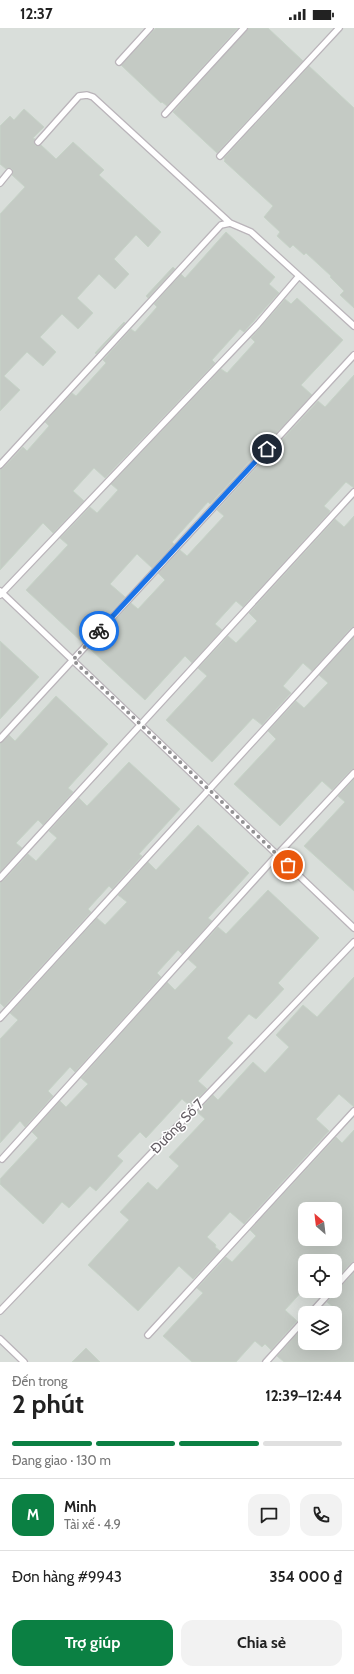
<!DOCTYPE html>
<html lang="vi">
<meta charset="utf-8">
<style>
body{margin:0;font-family:Cabin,sans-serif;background:#f2f2f2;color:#222;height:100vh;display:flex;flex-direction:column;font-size:15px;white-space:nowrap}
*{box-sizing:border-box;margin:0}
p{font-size:13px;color:#767676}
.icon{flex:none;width:22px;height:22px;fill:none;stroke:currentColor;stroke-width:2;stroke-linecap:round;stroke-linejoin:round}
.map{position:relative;height:1334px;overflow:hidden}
.panel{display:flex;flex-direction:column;background:#fff;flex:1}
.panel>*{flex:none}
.needle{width:26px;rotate:332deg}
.controls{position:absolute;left:298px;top:1174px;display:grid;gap:8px}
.controls a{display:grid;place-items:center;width:44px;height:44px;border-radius:8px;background:#fff;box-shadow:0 4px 16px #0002;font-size:20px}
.pin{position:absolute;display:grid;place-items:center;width:34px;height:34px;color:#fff;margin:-17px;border:2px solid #fff;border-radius:50%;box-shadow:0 1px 4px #0007}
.courier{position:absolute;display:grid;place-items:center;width:40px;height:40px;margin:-20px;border:3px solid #1a73e8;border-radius:50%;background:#fff;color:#222;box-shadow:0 1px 5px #0007}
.summary em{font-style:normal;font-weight:700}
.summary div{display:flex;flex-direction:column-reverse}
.summary{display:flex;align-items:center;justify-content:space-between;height:68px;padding:0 12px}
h1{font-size:26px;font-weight:700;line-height:30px}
.bar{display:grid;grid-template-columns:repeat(4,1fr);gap:6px 4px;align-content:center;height:48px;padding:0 12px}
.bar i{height:5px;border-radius:3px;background:#e0e0e0}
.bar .on{background:#0b8043}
.bar p{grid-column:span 4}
.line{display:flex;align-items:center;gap:10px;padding:0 12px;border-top:1px solid #e0e0e0}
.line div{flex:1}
.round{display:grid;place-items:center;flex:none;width:42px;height:42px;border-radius:12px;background:#f2f2f2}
.action{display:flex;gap:8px;margin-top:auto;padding:8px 12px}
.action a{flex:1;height:46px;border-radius:12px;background:#0b8043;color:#fff;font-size:16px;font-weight:700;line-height:46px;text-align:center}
.action a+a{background:#f2f2f2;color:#222}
.status{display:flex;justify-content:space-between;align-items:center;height:28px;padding:0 20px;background:#fff;direction:ltr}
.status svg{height:11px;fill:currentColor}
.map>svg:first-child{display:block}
.industrial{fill:#d9deda;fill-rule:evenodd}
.building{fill:#c4cac4;stroke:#c6d3c7;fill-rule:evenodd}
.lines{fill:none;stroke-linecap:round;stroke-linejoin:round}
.service-casing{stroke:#bab4ba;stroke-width:8}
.service{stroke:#fff;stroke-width:5.5}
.done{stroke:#929193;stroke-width:4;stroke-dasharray:0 7.2}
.route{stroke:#1a73e8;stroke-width:5}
.labels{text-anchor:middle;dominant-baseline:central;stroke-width:3;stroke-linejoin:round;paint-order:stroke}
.street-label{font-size:14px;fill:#655f65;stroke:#fff}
</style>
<div class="status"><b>12:37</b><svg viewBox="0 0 49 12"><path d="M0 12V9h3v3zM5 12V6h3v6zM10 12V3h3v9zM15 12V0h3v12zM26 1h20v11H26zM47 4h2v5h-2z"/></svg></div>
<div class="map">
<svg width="354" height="1334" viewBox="0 0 354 1334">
<rect width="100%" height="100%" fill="#e7efe8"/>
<path class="industrial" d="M0 0H354V1334H0ZM305 1181H335V1211H305ZM305 1233H335V1263H305ZM305 1285H335V1315H305Z"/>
<path class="building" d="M156 0H238L167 78 162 74 161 75 121 37Z
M248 0H268L303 33 217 125 173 84Z
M309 38 354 80V280L340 267 344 263 330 249 331 248 306 225 304 227 293 217 290 220 277 208 280 204 264 189 273 178 224 133 225 132 224 130Z
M24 81 44 99 33 110 35 111V117L38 118 41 117 56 131 73 114 104 142 99 147 161 204 148 219 136 207 114 231 129 246 115 261 99 246 77 270 93 285 78 301 62 286 40 309 56 324 43 338 27 324 4 348 20 362 0 383V186L25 159 12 147V141L9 140 6 141 0 136V98L10 88 14 92Z
M226 204 275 249 269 256 279 265 244 304 240 301 212 332 215 335 105 450 94 440 73 463 84 473 53 505 43 495 0 542V441L3 440 23 419 27 423 49 398 45 394 72 365 76 368 106 335 103 332 131 301 135 304 157 279 154 276 181 246 185 250Z
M173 239 175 241 148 270 146 268Z
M297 270 343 312 301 357 312 367 210 476 208 474 172 514 174 516 152 540 137 526 110 556 125 569 83 615 26 562 68 517 60 510 90 479 97 485 118 462 111 456 221 341 227 345 255 314 251 310 285 271 291 276Z
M124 294 125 295 96 326 95 325Z
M354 347V460L346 454 324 478 330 483 329 485 243 579 236 573 215 596 222 602 192 635 185 628 145 672 89 620 131 575 138 581 165 552 158 545 180 522 187 528 224 488 217 482 318 373 325 379Z
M354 488V599L351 600 312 643 303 635 283 658 291 665 262 697 253 690 212 734 166 692 207 648 198 640 228 608 236 615 257 593 249 585 335 491 344 499Z
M354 609V741L351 742 332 762 322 753 280 798 234 756 276 711 268 703 296 673 304 680 328 655 319 647Z
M0 613 39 649 0 691Z
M56 668 108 716 68 760 73 764 43 797 38 792 16 815 22 820 0 844V715L9 707 15 713Z
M129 734 180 781 139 826 142 828 112 861 109 858 88 881 91 884 4 979 0 975V854L3 853 28 826 36 833 57 810 49 803 79 770 87 778Z
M354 751V863L304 818 345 774 338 768Z
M198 797 249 845 208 890 212 893 182 926 178 922 157 945 161 949 75 1044 70 1039 48 1063 53 1068 25 1099 20 1093 0 1115V1011L18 992 10 985 97 890 105 897 127 874 118 867 148 834 156 842Z
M268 862 319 910 278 955 284 961 256 991 249 986 227 1010 233 1015 198 1053 207 1061 190 1078 182 1071 146 1110 140 1104 117 1128 123 1133 96 1163 90 1158 69 1180 62 1174 43 1196 0 1156V1151L38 1110 32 1104 60 1073 66 1079 88 1056 81 1050 167 954 175 962 197 939 188 931 218 899 226 906Z
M354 949V1079L339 1066 316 1091 329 1103 244 1196 230 1184 207 1209 216 1217 215 1219 220 1223 193 1251 179 1238 138 1283 88 1237 129 1192 120 1184 148 1154 157 1162 179 1138 169 1129 205 1091 197 1084 213 1067 218 1072 253 1034 265 1045 289 1019 276 1007 303 977 317 989Z
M354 1102V1234L351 1235 335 1253V1233H305V1260L285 1282 297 1293 271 1322 265 1316 262 1319 255 1313 236 1334H192L163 1308 203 1265 197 1260 226 1229 232 1234 256 1208 250 1202 336 1109 342 1115ZM305 1181H335V1211H305Z
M354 1244V1334H284L277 1328 303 1299 305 1300V1315H335V1285H327L333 1279 327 1274Z
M86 1320 100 1334H72Z"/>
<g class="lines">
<g class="service-casing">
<path id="service" d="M119 34 150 0
M165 86 244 0
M38 114 79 68 87 67 93 69 230 195
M220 128 339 0
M0 155 9 144
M0 437 221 197 230 195 251 204 354 298
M0 563 354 900
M0 567 258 296 299 248
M0 711 354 327
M0 850 354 464
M0 990 354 603
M2 1131 277 827 354 745
M335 1259 354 1238
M0 1283 354 914
M311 1285 331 1263
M148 1307 354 1083
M0 1311 24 1334
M266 1334 305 1291"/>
</g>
<use href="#service" class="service"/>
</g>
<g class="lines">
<path class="done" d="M99 603 73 632 288 837"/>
<path class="route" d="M99 603 267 421"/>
</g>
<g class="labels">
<g class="street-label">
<text transform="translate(177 1098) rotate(-46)">Đường Số 7</text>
</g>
</g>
</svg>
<div class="controls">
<a><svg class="needle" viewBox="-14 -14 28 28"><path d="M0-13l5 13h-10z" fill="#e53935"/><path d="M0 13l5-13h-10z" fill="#767676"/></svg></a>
<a><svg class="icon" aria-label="locate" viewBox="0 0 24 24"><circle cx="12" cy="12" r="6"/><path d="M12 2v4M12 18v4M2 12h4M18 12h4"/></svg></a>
<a><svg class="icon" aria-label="layers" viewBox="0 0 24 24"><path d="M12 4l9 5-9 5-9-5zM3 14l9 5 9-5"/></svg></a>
</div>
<div class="pin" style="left:288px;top:837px;background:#ea580c"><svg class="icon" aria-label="bag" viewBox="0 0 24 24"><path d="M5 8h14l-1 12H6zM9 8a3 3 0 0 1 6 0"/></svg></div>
<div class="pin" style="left:267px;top:421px;background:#1f2937"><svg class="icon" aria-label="home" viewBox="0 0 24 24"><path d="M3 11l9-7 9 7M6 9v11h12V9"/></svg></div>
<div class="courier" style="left:99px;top:603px"><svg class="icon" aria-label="bike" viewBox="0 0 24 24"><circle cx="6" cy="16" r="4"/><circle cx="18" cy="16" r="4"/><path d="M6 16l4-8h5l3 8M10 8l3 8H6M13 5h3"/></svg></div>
</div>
<section class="panel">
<div class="summary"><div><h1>2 phút</h1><p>Đến trong</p></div><em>12:39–12:44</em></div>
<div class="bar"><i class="on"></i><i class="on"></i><i class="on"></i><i></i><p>Đang giao · 130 m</p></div>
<div class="line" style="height:72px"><b class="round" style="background:#0b8043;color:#fff">M</b><div><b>Minh</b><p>Tài xế · 4.9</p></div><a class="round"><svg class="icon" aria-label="chat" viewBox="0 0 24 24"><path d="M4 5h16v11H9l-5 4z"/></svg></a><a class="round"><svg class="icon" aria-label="phone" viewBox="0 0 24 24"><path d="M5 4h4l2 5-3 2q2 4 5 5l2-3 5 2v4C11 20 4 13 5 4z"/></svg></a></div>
<div class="line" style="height:52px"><div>Đơn hàng #9943</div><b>354 000 ₫</b></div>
<div class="action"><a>Trợ giúp</a><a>Chia sẻ</a></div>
</section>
